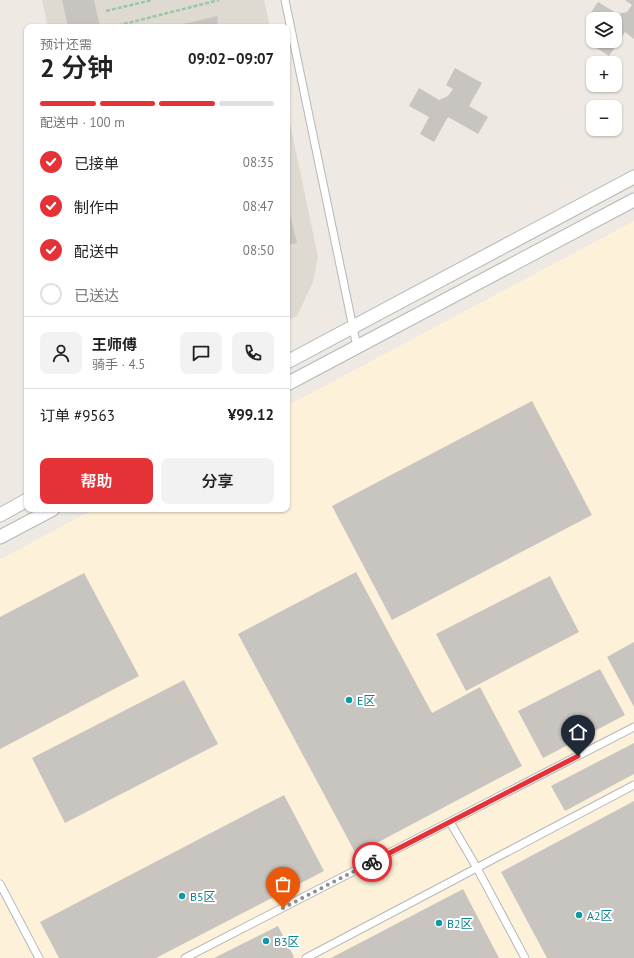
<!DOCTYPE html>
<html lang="zh">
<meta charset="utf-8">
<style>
body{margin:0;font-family:"PT Sans","Noto Sans SC",sans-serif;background:#f2f2f2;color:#222;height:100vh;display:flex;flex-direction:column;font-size:15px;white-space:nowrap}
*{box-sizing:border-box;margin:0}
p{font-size:13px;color:#767676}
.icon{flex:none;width:22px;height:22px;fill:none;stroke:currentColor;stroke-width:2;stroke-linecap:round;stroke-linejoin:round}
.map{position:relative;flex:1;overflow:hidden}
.side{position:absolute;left:24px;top:24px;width:266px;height:488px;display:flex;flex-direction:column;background:#fff;border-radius:8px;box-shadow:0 1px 3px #0004}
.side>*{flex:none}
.tools{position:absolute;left:586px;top:12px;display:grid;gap:8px}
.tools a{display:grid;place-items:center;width:36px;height:36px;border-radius:8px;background:#fff;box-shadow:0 1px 3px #0004;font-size:20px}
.pin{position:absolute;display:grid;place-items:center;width:34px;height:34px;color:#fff;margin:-41px -17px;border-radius:50% 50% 50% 0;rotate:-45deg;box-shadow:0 0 4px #0007}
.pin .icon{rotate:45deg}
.courier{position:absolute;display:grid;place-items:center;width:40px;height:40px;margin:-20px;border:3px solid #e53237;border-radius:50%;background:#fff;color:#222;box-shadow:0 1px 5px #0007}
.headline em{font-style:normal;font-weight:600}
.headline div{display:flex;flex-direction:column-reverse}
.headline{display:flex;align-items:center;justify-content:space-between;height:68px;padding:0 16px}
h1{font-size:26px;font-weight:600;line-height:30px}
.bar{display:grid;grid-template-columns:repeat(4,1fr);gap:6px 4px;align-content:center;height:48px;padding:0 16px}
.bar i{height:5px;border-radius:3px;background:#e0e0e0}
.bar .current{background:#e53237}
.bar p{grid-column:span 4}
.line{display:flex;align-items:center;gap:10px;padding:0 16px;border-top:1px solid #e0e0e0}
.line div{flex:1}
.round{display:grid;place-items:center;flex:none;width:42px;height:42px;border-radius:8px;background:#f2f2f2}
ol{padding:0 16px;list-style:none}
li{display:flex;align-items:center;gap:12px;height:44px}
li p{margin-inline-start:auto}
li .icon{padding:4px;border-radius:50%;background:#e53237;color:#fff;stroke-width:4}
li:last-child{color:#767676}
li i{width:22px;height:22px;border:2px solid #e0e0e0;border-radius:50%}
.cta{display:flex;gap:8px;margin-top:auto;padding:8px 16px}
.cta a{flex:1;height:46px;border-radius:8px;background:#e53237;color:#fff;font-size:16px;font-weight:600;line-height:46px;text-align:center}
.cta a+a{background:#f2f2f2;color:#222}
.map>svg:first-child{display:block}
.commercial{fill:#fdf1d9}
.education{fill:#ded9d1}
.building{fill:#c8c5c0}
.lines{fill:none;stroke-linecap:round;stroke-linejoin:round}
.lane-casing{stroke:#b4b7ba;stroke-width:9}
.street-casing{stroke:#b4b7ba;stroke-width:15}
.path{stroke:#9ac8a2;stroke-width:2.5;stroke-dasharray:4 2;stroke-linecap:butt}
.lane{stroke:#fff;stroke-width:7}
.street{stroke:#fff;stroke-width:13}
.done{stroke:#8e9090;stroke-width:4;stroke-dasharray:0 7.2}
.route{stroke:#e53237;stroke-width:5}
.culture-dot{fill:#0f9aa8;stroke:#fff;stroke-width:1.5}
.labels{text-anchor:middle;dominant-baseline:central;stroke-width:4;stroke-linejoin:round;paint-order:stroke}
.culture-label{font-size:12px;fill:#0d838f;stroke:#fff;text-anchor:start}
</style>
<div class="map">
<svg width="634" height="958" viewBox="0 0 634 958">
<rect width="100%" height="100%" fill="#eeeae3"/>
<path class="commercial" d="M634 221V958H0V558L1 559 94 509H287V406Z"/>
<path class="education" d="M42 0H264L270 27H48Z
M287 109 318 257 313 282 297 316 287 321Z"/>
<path class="building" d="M62 0H94L100 27H68Z
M625 0H634V39L625 32 609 56 595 47 600 41H615V19H593V22L587 18 598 2 618 14 627 12 632 5Z
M218 16 217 27H174V26Z
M455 68 482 83 469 106 488 117 478 134 448 117 434 142 420 134 429 117 409 106 419 88 439 100 448 96 453 89 446 85Z
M287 202 297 243 287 245Z
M532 401 592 515 392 620 332 506Z
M356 572 432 713 480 687 522 766 356 854 238 634Z
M84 573 139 676 0 749V617Z
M550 576 579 632 466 691 436 634Z
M634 642V707L607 657Z
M600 669 625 715 543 758 518 711Z
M184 680 218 744 65 823 32 758Z
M634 743V774L565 811 551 786Z
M284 795 324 871 156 958H59L40 922Z
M634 801V958H547L501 872Z
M463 889 499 958H331Z
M278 926 294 957 292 958H214Z"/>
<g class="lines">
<g class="lane-casing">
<path id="lane" d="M285 0 357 347
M450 822 477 868 525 958
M0 884 39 958
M185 958 634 727
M306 958 634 785"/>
</g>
<g class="street-casing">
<path id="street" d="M287 362 634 177
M287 384 634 200
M0 515 27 500
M0 537 53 509"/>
</g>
<path class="path" d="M106 11 152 0
M112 27 219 0"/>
<use href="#lane" class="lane"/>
<use href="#street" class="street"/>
</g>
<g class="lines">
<path class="done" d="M283 908 372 862"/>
<path class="route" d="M372 862 578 756"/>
</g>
<g class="culture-dot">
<circle cx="349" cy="700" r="4"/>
<circle cx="182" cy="896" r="4"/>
<circle cx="579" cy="915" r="4"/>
<circle cx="439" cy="923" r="4"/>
<circle cx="266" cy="941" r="4"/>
</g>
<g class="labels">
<g class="culture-label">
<text x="357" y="700">E区</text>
<text x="190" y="896">B5区</text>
<text x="587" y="915">A2区</text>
<text x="447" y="923">B2区</text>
<text x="274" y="941">B3区</text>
</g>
</g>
</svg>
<div class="tools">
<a><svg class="icon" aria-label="layers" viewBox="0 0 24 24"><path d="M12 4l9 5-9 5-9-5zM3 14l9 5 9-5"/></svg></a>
<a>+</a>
<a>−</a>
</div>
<div class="pin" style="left:283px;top:908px;background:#ea580c"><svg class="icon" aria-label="bag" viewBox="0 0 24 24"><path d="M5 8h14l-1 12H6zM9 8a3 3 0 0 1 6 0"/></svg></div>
<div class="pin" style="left:578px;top:756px;background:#1f2937"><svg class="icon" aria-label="home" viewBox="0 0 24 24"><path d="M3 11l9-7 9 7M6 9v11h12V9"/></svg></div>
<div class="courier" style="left:372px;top:862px"><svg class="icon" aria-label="bike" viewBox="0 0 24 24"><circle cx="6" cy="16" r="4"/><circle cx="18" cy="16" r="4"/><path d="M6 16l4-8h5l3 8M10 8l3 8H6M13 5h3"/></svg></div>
<section class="side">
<div class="headline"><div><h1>2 分钟</h1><p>预计还需</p></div><em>09:02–09:07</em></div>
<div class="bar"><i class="current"></i><i class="current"></i><i class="current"></i><i></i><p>配送中 · 100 m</p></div>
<ol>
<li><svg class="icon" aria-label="check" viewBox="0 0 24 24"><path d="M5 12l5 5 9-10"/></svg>已接单<p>08:35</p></li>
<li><svg class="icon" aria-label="check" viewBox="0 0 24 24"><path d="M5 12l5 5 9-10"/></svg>制作中<p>08:47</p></li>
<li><svg class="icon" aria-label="check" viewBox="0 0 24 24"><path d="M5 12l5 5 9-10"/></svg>配送中<p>08:50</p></li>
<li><i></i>已送达</li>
</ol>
<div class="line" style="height:72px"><a class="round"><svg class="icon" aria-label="person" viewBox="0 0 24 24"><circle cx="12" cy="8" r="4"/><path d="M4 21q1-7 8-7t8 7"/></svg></a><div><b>王师傅</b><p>骑手 · 4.5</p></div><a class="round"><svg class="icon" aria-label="chat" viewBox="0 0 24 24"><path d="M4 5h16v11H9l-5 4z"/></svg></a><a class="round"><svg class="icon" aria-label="phone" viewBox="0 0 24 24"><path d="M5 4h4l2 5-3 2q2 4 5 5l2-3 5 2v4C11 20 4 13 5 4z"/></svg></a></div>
<div class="line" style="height:52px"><div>订单 #9563</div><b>¥99.12</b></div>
<div class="cta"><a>帮助</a><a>分享</a></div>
</section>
</div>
